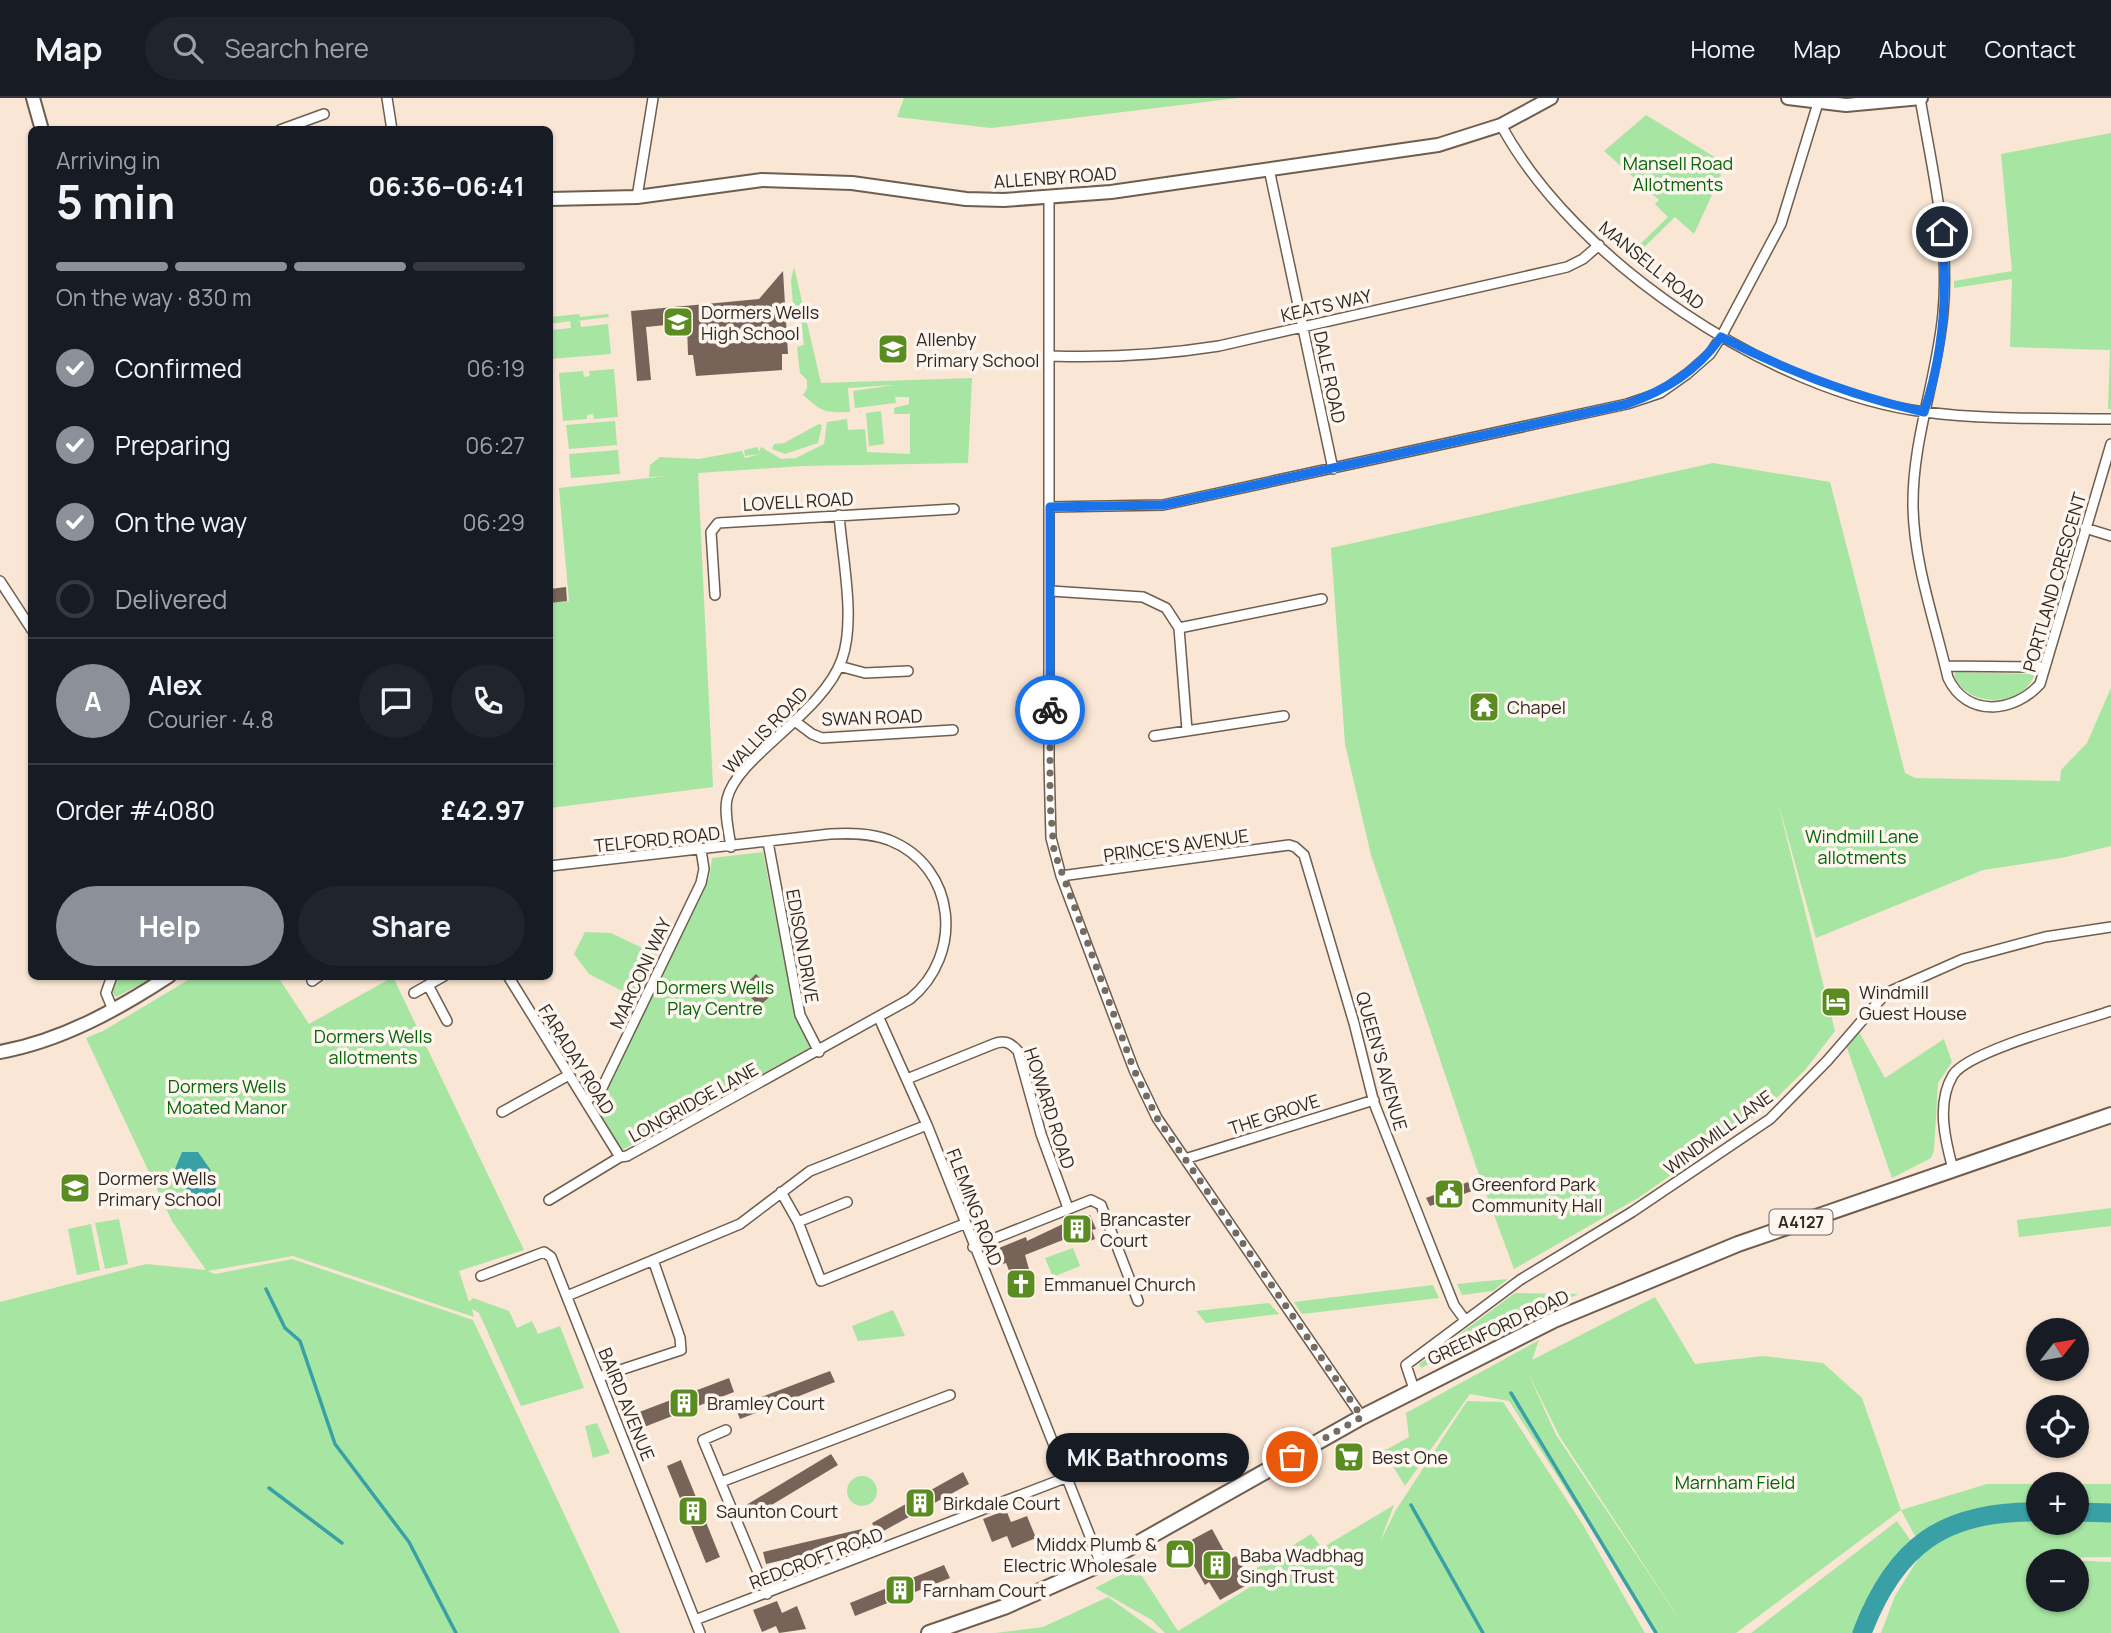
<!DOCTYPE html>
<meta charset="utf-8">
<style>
body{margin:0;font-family:Manrope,sans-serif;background:#20242c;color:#f1f3f6;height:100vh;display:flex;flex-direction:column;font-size:26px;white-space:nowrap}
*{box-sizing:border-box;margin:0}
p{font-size:23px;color:#9ea1a6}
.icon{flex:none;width:38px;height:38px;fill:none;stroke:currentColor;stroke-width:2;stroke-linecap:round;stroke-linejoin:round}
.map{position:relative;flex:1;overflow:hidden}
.details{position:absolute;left:28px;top:28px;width:525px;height:854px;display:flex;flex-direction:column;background:#171b24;border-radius:10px;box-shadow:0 2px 5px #0004}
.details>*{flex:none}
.needle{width:46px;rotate:59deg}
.buttons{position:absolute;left:2026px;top:1220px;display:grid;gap:14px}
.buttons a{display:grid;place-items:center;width:63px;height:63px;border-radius:50%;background:#171b24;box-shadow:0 2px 5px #0004;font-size:35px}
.pin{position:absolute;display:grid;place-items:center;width:60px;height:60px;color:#fff;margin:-30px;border:4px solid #fff;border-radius:50%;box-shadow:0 2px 7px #0007}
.courier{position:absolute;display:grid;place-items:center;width:70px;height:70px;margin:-35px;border:5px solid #1a73e8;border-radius:50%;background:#fff;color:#222;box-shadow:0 2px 9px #0007}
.bubble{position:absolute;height:49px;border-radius:24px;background:#171b24;box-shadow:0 2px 5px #0004;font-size:23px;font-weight:700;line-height:49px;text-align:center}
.headline em{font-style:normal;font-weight:700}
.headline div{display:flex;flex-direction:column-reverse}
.headline{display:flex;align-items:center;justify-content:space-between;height:119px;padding:0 28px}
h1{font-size:46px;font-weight:700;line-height:52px}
.bar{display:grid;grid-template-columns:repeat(4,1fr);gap:10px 7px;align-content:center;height:84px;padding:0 28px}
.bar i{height:9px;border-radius:5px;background:#363941}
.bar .on{background:#8c9099}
.bar p{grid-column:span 4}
.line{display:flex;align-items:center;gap:18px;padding:0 28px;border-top:2px solid #363941}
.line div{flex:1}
.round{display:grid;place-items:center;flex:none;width:74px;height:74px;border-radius:37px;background:#20242c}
ol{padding:0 28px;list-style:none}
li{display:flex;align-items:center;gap:21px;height:77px}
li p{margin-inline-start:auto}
li .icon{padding:7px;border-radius:50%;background:#8c9099;color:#fff;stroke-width:4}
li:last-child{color:#9ea1a6}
li i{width:38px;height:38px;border:4px solid #363941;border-radius:50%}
.cta{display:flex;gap:14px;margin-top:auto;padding:14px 28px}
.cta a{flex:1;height:80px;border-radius:42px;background:#8c9099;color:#fff;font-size:28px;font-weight:700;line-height:80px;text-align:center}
.cta a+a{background:#20242c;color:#f1f3f6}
header{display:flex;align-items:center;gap:42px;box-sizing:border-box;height:98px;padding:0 35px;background:#171b24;border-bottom:2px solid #363941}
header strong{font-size:33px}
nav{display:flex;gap:38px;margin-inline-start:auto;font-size:24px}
.search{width:490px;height:63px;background:#20242c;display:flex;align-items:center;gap:18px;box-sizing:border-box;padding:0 24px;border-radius:38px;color:#9ea1a6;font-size:26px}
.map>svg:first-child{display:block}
.green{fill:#a7e5a2;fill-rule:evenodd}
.water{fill:#39a1a6}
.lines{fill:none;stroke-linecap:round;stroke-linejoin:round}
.stream{stroke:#39a1a6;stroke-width:3.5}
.river{stroke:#39a1a6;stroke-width:19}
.building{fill:#786358}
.street-casing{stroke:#6e5e4f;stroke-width:12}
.secondary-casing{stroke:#6e5e4f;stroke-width:16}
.primary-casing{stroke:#6e5e4f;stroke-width:18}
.street{stroke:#fff;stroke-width:9}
.secondary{stroke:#fff;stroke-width:12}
.primary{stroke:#fff;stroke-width:14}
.done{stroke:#766b61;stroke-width:7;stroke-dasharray:0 12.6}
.route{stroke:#1a73e8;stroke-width:9}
.labels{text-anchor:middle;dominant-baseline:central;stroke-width:7;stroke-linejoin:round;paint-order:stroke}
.shield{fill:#fdf5ee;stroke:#6e6660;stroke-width:2}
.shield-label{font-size:16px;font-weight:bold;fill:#302923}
.park-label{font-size:18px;fill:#036608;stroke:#fdf5ee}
.street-label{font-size:18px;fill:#302923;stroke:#fdf5ee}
.poi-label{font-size:18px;fill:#302923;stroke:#fdf5ee;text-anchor:start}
</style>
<header>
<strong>Map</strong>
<div class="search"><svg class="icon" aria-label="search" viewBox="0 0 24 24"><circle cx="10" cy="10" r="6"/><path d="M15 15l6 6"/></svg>Search here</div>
<nav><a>Home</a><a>Map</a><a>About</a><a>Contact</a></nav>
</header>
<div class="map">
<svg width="2111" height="1535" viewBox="0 0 2111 1535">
<rect width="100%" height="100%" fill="#f9e6d4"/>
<path class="green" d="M904 0H1238L991 30 897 19Z
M1646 17 1726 66 1694 136 1675 119 1631 162 1627 159 1668 119 1655 106 1659 102 1604 53Z
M2111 35V311H2108L2110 252 2010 249 2012 181 1954 190V183L2012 173 2001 56Z
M794 169 821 285 972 280 968 365 803 368 698 375 713 689 550 710V505L569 503 559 390 667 378 649 379 650 367 660 359 699 361 742 353 745 360 760 356 745 358 744 352 758 349 759 354 761 349 781 361 796 360 824 346 827 324 847 321 848 332 865 331 867 354 910 356V316H894V310L909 306V299H895L896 305 855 310 853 293 894 287 848 290 850 314C823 315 823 314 803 297L807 291V282L800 275 797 249 804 247 801 219H794L791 182Z
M579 216 580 219 608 216 609 219 576 223H580L581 229 608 226 611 256 550 261V232L571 230 570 223 550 226V219Z
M614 271 618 319 594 321 593 316 587 317V321L563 323 559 275 583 273 584 279 590 278 589 273Z
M881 313 884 346 869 348 866 315Z
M615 323 617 347 569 351 566 327Z
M819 326 822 327 818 345 785 356 772 351 774 346 784 345Z
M618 352 620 376 571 380 569 356Z
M1713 365 1830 384 1905 675 1915 680 2060 683 2061 672 2087 645 2111 590V748L2061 760 1983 772 1816 840 1777 701 1835 933 1805 972 1763 1013 1638 1100 1514 1171 1477 1071 1371 757 1345 646 1331 450Z
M1956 574 2032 576 2034 578C2021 610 1966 610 1954 577Z
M763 754 794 914 812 949 622 1052 597 1010 709 780 712 760Z
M585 834 611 835 657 857 636 900 589 876 574 856Z
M119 879H155L116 899 112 894V886Z
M193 879H278L309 926 393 879 524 1152 459 1173 469 1204 473 1200 509 1213 517 1230 532 1223 538 1236 560 1228 584 1290 521 1308 479 1215 472 1211 474 1219 293 1158 208 1173 215 1176 292 1161 473 1222 620 1535H0V1204L146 1166 206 1172 172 1123 86 940 103 933Z
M1859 934 1885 980 1944 941 1952 964 1938 985 1934 1052 1931 1060 1892 1080 1846 947Z
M2111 1110V1128L2019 1139 2017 1122Z
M119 1121 128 1166 105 1171 95 1125Z
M91 1126 100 1172 77 1177 68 1131Z
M1073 1150 1080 1168 1053 1179 1045 1160Z
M1508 1181 1493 1193 1462 1197 1457 1186Z
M1433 1187 1439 1200 1302 1216 1294 1204Z
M1515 1195 1578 1196 1421 1270 1419 1266Z
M1655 1199 1695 1266 1763 1258 1823 1265 1862 1300 1901 1412 1987 1386H2111V1459L2026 1460 2111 1464V1535H1881L1895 1498 1923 1453 1901 1412 1736 1535H1658L1509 1303 1470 1296 1405 1388 1384 1353 1409 1339 1406 1315 1539 1242 1532 1262ZM1527 1273 1560 1339 1688 1534 1556 1337ZM2039 1386H2077V1424H2039ZM2077 1463V1502H2039V1463Z
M1269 1205 1279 1216 1206 1225 1196 1213Z
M893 1212 905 1238 858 1243 852 1228Z
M1467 1303 1503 1304 1583 1427 1645 1535H1165L1152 1522 1095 1490 1136 1469 1178 1533 1252 1488 1247 1476 1311 1436 1322 1450 1394 1407 1380 1444 1396 1412Z
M597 1325 610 1355 593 1360 585 1328Z
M847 1393a15 15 0 1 1 30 0a15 15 0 1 1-30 0Z
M1897 1423 1911 1443 1873 1498 1859 1535H1751Z
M1108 1499 1158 1535H995L1043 1529Z"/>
<path class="water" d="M182 1054H198L210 1071 216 1092 210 1101 199 1104 189 1096 175 1071Z"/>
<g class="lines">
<path class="stream" d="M266 1191 285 1230 300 1243 335 1346 409 1444 456 1535
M1511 1295 1656 1535
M269 1390 342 1445
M1411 1407 1483 1535"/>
<path class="river" d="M2077 1414 2111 1415
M1862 1535C1895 1448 1944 1412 2039 1414"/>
</g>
<path class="building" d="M783 173 788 256H782V272L696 278 693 257H688L687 226H676L646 229 651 282 637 283 631 213 759 201Z
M566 489 567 503 550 505V491Z
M1494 597 1497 618 1474 621 1471 599Z
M756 876 775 894 759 908 742 890Z
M1468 1084 1472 1093 1430 1108 1426 1100Z
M1084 1116 1085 1119 1090 1117 1096 1131 1092 1132 1095 1141 1082 1146 1078 1136 1025 1157 1034 1189 1022 1197 1020 1191 1011 1194 1007 1182 1012 1180 1006 1165 1000 1167 994 1152 1026 1139 1027 1143Z
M830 1273 835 1284 740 1321 735 1309Z
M729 1280 734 1294 639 1331 634 1316Z
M831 1356 838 1367 750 1420 743 1409Z
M681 1362 720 1459 706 1465 667 1368Z
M963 1374 969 1386 878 1436 872 1425Z
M1006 1412 1011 1424 1027 1418 1036 1440 1012 1450 1007 1438 992 1444 983 1421Z
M862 1431 864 1443 766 1466 763 1454Z
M1212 1431 1229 1462 1236 1458 1244 1471 1237 1475 1245 1488 1220 1502 1209 1484 1205 1487 1182 1447Z
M944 1467 950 1480 855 1518 850 1505Z
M777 1503 782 1515 797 1508 806 1531 779 1535 776 1528 762 1534 753 1512Z"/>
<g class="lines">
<g class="street-casing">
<path id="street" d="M387 0 392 32
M1920 0C1932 71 1950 143 1943 215 1937 281 1912 342 1913 409 1914 466 1935 524 1948 580 1967 620 2014 615 2040 586L2111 346
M1501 27C1575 164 1771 294 1925 314 1986 322 2050 320 2111 321
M280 32 324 16
M1269 71 1333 371
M637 99 653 0
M1049 100V664L1051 740 1061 778 1134 972 1157 1020 1362 1319
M1051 258C1108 260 1162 257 1219 248L1567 169 1583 161 1599 147
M1050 409 1163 407 1627 306 1660 295 1687 276 1710 256 1721 239 1781 126 1818 5
M2085 430 2111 438
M0 483 32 532
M1051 493 1143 499 1166 510 1179 530 1187 632
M715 497 711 434 718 425 954 411
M1179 530 1322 501
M839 568 865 575 908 573
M1945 568 2045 569
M796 624 812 636 822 640 953 632
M1154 638 1284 618
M768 744 800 917 819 954
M731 749C729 734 724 715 727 701 737 658 823 616 842 561 856 522 842 458 839 417
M1061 778 1289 747 1295 749 1304 757 1354 925 1374 1005 1432 1152 1454 1207 1465 1222
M112 878 106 895 113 912
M508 878 620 1059
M312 883 319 878
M428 887 447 923
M414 895 444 878
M879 920 927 1027 1101 1466
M907 981 991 947C1003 942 1009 943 1018 953L1041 1036 1068 1110
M586 1003 602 990 701 785 704 771 701 752
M502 1014 569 977
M1185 1061 1374 1002
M1953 1071C1945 1042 1936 1005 1953 977 1968 953 2079 924 2111 913
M781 1094 798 1124 821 1183 964 1126
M549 1102 620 1059 627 1058 910 901C964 857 957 769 889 742 870 735 850 735 830 736L550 768
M798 1124 847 1104
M973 1149 1091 1102 1101 1107 1138 1203
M481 1178 544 1154 551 1159 700 1535
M567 1198 740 1126 810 1073 927 1027
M599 1279 681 1252 680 1240 653 1162
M1414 1291 1406 1267 1520 1182 1632 1114 1770 1021 1827 963 1886 895 1963 861 2045 839 2111 829
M726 1332 703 1342 767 1496
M721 1384 950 1297
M695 1522 1065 1380"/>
</g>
<g class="secondary-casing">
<path id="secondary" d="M33 0 42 32
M1788 0 1846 7 1921 0
M550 101 637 99 762 82 852 85 966 101 1004 102 1111 94 1438 47 1501 27 1551 0
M0 954C61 943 117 912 169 878"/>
</g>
<g class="primary-casing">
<path id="primary" d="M929 1535 1004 1509 1101 1466 1362 1319 1554 1222 1738 1146 2111 1017"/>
</g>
<use href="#street" class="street"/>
<use href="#secondary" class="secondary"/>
<use href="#primary" class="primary"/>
</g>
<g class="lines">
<path class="done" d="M1050 612V705L1054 753 1134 972 1157 1020 1362 1319 1292 1359"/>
<path class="route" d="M1050 612V409L1163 407 1627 306C1666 292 1697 273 1721 239 1787 273 1852 298 1924 314 1943 257 1948 194 1942 134"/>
</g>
<defs>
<g id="school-square" transform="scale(1.575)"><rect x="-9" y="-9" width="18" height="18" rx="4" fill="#5b8c22" stroke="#fdf5ee"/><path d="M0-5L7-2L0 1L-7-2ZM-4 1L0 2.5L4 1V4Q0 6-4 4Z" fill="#fff"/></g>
<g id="temple-square" transform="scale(1.575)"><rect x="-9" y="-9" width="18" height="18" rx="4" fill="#5b8c22" stroke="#fdf5ee"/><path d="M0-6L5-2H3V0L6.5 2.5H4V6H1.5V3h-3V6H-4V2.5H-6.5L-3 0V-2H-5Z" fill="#fff"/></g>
<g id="hotel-square" transform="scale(1.575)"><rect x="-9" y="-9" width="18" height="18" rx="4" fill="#5b8c22" stroke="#fdf5ee"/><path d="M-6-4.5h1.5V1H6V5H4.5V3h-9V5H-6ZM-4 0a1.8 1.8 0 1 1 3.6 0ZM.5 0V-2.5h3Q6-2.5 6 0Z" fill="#fff"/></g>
<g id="civic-square" transform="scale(1.575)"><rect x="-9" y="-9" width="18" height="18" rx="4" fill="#5b8c22" stroke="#fdf5ee"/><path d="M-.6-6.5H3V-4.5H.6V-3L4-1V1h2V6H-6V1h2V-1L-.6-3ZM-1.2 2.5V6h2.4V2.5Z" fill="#fff"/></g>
<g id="building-square" transform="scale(1.575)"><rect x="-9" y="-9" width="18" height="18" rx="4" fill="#5b8c22" stroke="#fdf5ee"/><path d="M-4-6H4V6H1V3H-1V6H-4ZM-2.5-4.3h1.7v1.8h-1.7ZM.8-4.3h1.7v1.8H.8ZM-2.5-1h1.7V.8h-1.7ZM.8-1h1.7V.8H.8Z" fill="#fff"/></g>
<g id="church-square" transform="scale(1.575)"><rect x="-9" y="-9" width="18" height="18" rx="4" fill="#5b8c22" stroke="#fdf5ee"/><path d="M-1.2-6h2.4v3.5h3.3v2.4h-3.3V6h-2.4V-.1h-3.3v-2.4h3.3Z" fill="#fff"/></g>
<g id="supermarket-square" transform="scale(1.575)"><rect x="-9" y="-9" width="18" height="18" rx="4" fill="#5b8c22" stroke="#fdf5ee"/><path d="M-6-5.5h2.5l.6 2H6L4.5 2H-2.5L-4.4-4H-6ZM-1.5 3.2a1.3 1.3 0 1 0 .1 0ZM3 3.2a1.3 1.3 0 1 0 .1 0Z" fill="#fff"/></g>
<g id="shop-square" transform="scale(1.575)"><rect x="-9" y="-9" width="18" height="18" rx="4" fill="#5b8c22" stroke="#fdf5ee"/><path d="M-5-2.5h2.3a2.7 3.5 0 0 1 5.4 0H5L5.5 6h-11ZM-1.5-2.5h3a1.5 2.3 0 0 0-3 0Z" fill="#fff"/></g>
</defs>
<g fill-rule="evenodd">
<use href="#school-square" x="678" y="224"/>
<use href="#school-square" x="893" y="251"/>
<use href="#temple-square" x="1484" y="609"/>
<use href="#hotel-square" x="1836" y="904"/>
<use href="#school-square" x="75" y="1090"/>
<use href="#civic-square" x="1449" y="1096"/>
<use href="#building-square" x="1077" y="1131"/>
<use href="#church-square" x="1021" y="1186"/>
<use href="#building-square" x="684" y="1305"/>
<use href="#supermarket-square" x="1349" y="1359"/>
<use href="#building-square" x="920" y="1405"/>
<use href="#building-square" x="693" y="1413"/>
<use href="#shop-square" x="1180" y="1456"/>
<use href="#building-square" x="1217" y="1467"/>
<use href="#building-square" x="900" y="1492"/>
</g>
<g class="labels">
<rect class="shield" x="1769.5" y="1111.5" width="63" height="25" rx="5"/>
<g class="shield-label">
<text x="1801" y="1124">A4127</text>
</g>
<g class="park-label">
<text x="1678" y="65">Mansell Road<tspan x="1678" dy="21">Allotments</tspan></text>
<text x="1862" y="738">Windmill Lane<tspan x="1862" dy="21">allotments</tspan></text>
<text x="715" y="889">Dormers Wells<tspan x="715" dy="21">Play Centre</tspan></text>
<text x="373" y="938">Dormers Wells<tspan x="373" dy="21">allotments</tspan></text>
<text x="227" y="988">Dormers Wells<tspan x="227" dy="21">Moated Manor</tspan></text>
<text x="1735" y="1384">Marnham Field</text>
</g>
<g class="street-label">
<text transform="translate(1055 79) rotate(-4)">ALLENBY ROAD</text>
<text transform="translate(1652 167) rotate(39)">MANSELL ROAD</text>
<text transform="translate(1326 207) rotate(-13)">KEATS WAY</text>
<text transform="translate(1330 279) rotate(78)">DALE ROAD</text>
<text transform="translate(798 403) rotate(-3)">LOVELL ROAD</text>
<text transform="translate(2054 484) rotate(-74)">PORTLAND CRESCENT</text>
<text transform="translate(872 619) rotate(-2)">SWAN ROAD</text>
<text transform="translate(765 632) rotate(-46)">WALLIS ROAD</text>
<text transform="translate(657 741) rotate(-6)">TELFORD ROAD</text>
<text transform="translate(1176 747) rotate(-8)">PRINCE'S AVENUE</text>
<text transform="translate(803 848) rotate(80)">EDISON DRIVE</text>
<text transform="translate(640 875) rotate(-65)">MARCONI WAY</text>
<text transform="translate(577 961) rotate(58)">FARADAY ROAD</text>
<text transform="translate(1382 963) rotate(74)">QUEEN'S AVENUE</text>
<text transform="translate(693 1004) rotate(-29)">LONGRIDGE LANE</text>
<text transform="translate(1050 1010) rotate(72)">HOWARD ROAD</text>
<text transform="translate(1274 1016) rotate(-18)">THE GROVE</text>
<text transform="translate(1718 1034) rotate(-36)">WINDMILL LANE</text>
<text transform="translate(975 1109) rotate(69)">FLEMING ROAD</text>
<text transform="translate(1498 1229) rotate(-25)">GREENFORD ROAD</text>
<text transform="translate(627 1306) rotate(68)">BAIRD AVENUE</text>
<text transform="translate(816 1460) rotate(-21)">REDCROFT ROAD</text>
</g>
<g class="poi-label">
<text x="701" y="214">Dormers Wells<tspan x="701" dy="21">High School</tspan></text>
<text x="916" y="241">Allenby<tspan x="916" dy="21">Primary School</tspan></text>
<text x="1507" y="609">Chapel</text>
<text x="1859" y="894">Windmill<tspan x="1859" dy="21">Guest House</tspan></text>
<text x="98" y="1080">Dormers Wells<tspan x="98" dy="21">Primary School</tspan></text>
<text x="1472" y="1086">Greenford Park<tspan x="1472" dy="21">Community Hall</tspan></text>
<text x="1100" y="1121">Brancaster<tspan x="1100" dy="21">Court</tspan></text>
<text x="1044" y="1186">Emmanuel Church</text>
<text x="707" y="1305">Bramley Court</text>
<text x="1372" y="1359">Best One</text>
<text x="943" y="1405">Birkdale Court</text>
<text x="716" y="1413">Saunton Court</text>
<text x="1157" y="1446" text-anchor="end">Middx Plumb &amp;<tspan x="1157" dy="21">Electric Wholesale</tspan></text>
<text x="1240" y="1457">Baba Wadbhag<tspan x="1240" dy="21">Singh Trust</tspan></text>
<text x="923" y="1492">Farnham Court</text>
</g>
</g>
</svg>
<div class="buttons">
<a><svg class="needle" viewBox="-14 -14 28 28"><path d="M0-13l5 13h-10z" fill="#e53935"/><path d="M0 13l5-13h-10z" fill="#9ea1a6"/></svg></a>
<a><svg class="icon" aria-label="locate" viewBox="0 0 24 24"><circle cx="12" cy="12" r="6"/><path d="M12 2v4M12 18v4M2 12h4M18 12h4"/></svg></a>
<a>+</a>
<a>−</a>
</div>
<div class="pin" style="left:1292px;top:1359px;background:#ea580c"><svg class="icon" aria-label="bag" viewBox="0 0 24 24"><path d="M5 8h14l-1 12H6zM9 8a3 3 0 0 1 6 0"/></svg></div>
<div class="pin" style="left:1942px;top:134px;background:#1f2937"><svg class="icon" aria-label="home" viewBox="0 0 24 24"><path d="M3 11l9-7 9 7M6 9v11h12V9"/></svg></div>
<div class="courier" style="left:1050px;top:612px"><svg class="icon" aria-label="bike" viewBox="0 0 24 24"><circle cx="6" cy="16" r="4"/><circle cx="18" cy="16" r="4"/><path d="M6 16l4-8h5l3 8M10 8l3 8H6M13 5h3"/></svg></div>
<div class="bubble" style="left:1046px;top:1335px;width:203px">MK Bathrooms</div>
<section class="details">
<div class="headline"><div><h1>5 min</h1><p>Arriving in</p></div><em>06:36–06:41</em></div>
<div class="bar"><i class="on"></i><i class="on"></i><i class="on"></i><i></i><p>On the way · 830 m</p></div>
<ol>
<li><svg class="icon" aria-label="check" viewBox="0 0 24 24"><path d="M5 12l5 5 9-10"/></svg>Confirmed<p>06:19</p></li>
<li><svg class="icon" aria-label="check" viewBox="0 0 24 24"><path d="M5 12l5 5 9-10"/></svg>Preparing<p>06:27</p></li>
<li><svg class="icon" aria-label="check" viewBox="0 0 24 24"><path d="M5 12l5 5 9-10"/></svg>On the way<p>06:29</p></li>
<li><i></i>Delivered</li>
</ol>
<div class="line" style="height:126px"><b class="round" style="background:#8c9099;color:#fff">A</b><div><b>Alex</b><p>Courier · 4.8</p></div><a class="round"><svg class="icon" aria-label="chat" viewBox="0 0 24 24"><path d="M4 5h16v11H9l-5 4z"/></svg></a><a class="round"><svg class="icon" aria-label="phone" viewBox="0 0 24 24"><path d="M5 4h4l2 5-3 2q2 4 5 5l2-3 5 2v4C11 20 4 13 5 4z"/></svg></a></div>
<div class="line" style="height:91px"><div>Order #4080</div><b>£42.97</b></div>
<div class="cta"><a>Help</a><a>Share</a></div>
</section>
</div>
